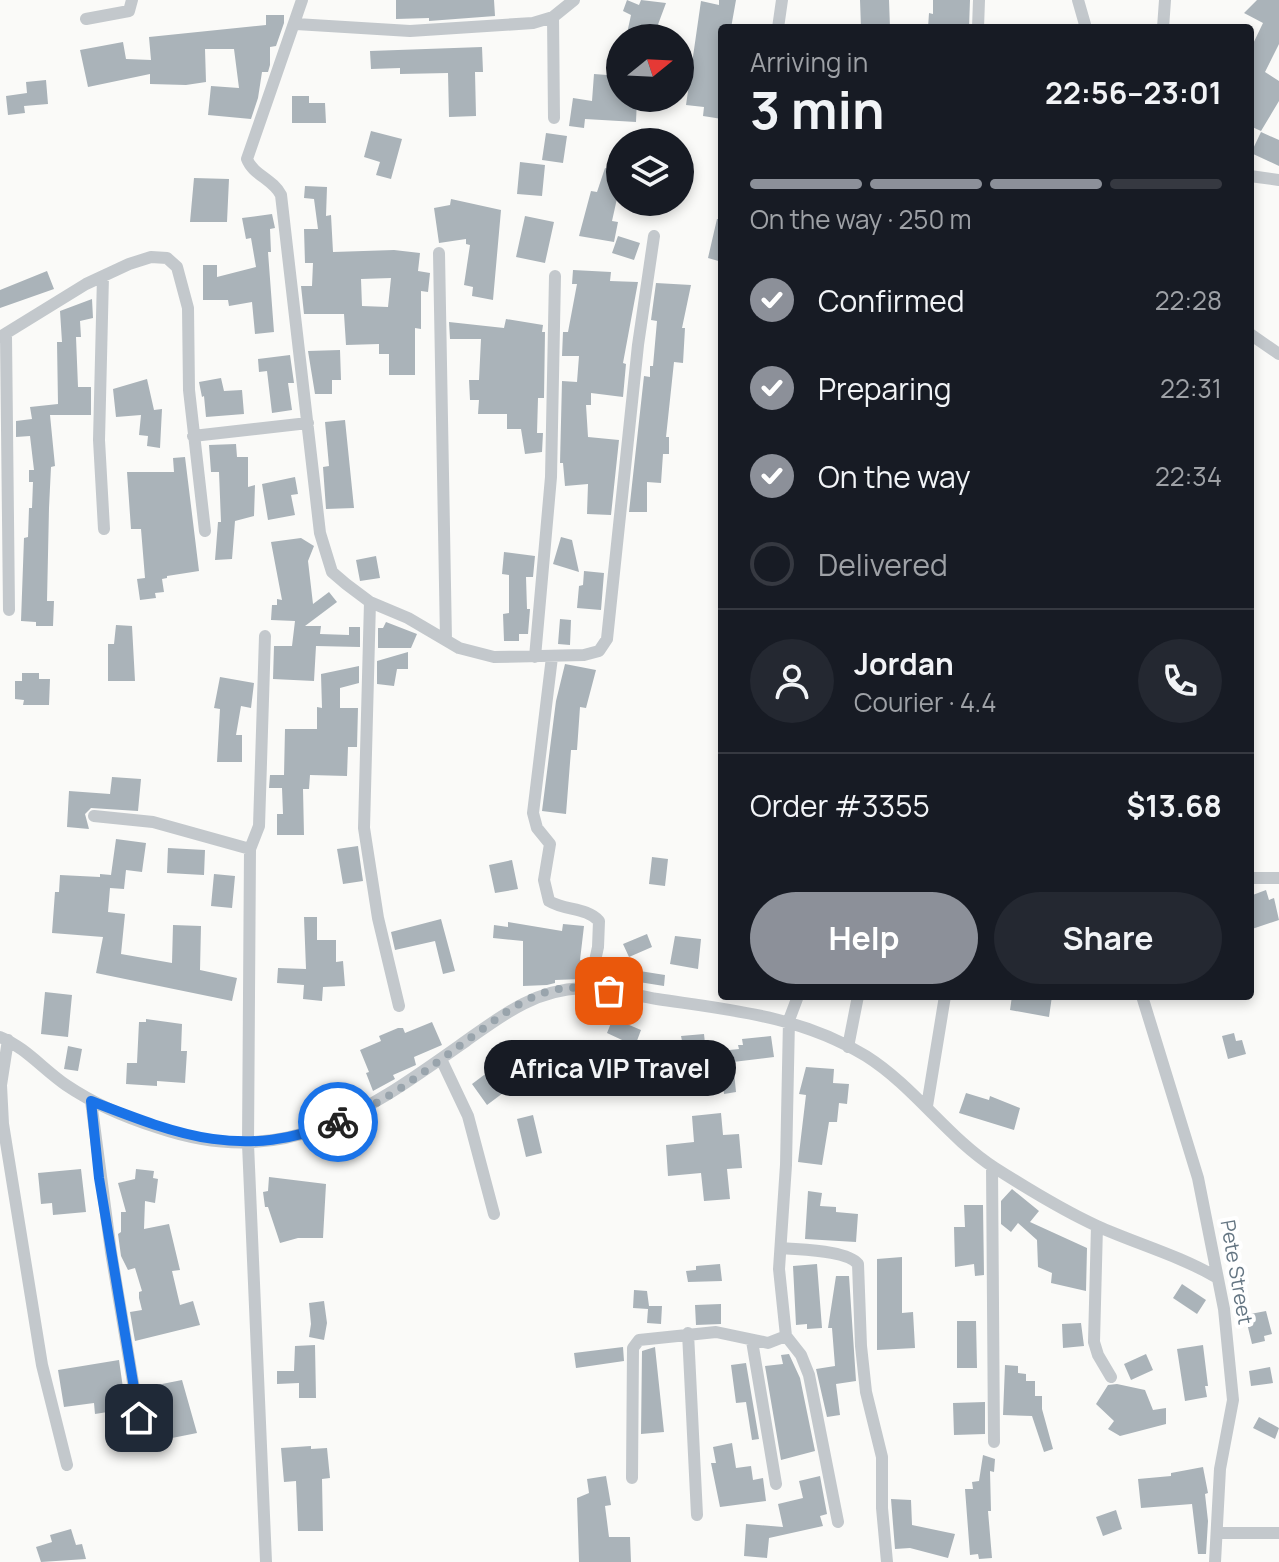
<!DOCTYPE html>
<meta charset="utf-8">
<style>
body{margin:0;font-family:Manrope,sans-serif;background:#242831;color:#f1f3f6;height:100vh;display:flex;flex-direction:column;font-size:30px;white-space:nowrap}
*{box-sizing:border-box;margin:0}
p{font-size:26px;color:#9ea1a6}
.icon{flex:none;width:44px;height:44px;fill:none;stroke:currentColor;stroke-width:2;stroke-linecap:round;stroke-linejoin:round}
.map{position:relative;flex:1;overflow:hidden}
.side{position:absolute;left:718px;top:24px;width:536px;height:976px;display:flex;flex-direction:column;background:#171b24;border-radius:8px;box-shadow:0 4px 12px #0003}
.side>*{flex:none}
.needle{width:52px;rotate:72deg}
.fabs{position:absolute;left:606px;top:24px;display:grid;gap:16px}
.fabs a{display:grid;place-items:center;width:88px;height:88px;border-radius:50%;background:#171b24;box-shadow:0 4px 12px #0003;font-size:40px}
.pin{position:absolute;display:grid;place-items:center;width:68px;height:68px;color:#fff;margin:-34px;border-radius:16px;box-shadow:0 4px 12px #0006}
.courier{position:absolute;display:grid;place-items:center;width:80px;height:80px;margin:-40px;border:6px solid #1a73e8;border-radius:50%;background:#fff;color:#222;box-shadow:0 2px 10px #0007}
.bubble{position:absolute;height:56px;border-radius:28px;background:#171b24;box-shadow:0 4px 12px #0003;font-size:26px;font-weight:700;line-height:56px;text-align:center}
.overview em{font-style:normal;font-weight:700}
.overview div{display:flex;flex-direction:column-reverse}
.overview{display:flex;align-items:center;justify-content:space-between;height:136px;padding:0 32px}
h1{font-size:52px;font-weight:700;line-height:60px}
.bar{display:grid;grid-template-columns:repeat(4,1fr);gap:12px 8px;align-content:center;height:96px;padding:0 32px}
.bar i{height:10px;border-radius:6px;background:#363941}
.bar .active{background:#8c9099}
.bar p{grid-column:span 4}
.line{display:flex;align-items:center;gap:20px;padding:0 32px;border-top:2px solid #363941}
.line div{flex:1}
.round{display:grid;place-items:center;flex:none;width:84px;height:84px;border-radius:42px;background:#242831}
ol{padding:0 32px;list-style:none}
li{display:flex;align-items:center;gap:24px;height:88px}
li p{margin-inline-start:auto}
li .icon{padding:8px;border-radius:50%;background:#8c9099;color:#fff;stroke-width:4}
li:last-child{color:#9ea1a6}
li i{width:44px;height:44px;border:4px solid #363941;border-radius:50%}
.action{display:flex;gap:16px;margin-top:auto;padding:16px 32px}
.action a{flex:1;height:92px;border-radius:48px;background:#8c9099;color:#fff;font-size:32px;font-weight:700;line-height:92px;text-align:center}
.action a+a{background:#242831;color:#f1f3f6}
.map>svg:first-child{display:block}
.building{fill:#aab3b9;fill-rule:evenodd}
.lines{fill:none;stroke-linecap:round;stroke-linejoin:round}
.street{stroke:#c3c8cc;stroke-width:12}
.done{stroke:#99a4ac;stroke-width:8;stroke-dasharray:0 14.4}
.route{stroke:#1a73e8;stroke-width:10}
.labels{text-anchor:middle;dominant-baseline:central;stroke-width:8;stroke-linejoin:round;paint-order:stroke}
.street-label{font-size:20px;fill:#657683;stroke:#fff}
</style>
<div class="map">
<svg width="1279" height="1562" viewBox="0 0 1279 1562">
<rect width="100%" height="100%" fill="#fafaf8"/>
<path class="building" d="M396 0H494L495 16 429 21V18L396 19Z
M627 0 639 5 641 0 666 3 653 38H626L631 15 623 11Z
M719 0H736L731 28H722V119L703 116 704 107 686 105 701 1 719 5Z
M860 0H889L890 28H861Z
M933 0H970L969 28H928L929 13 933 14Z
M1257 0H1279V44L1265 72 1279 81V101L1261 131 1250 126V50L1263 23 1244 13Z
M266 15H284V23L276 46 270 47V65L268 72H262L258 98 251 119 208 115 211 86 239 88 234 49H205L206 82 186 85 150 84V74L88 87 80 50 123 42 126 59 151 60 149 37 266 25Z
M482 47 483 72H475L476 116 449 117 448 73 400 74V68L371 69 370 51Z
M594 74 620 76V98H637L636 122 585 119 584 128 569 126 573 98 592 101Z
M46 80 48 104 24 106 25 113 8 115 6 96 27 93 26 82Z
M292 96H309V103H325L326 123H292Z
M371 131 402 139 391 179 376 175 380 162 364 157Z
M1261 132 1279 140V166L1251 153Z
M546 133 567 136 563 163 542 160Z
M520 162 545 165 542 196 517 194Z
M605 168 617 172 614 194H618L612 221 618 222 614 242 579 236 591 191 597 192Z
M194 178 229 179 227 222H190Z
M305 186 327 187 326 216 331 215 333 252 394 250 420 253 418 271 430 273 428 292 421 291V329L415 328V375H389V354H379V344L346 345 344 314H304L301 286H312L313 263H305L304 229H318L314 199 304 198ZM391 278 388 307 362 306 361 279Z
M451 199 501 210 493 300 472 296 473 287 464 285 470 245 466 244V239L439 243 434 208 450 205Z
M272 214 275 228 270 229 271 252H268L274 332 255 334 252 302 229 306 228 300H203V265H217V277L256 267 251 238 246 239 242 218Z
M525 216 554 222 545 263 516 257Z
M717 219H722V262L708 258Z
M618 236 640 243 634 260 612 253Z
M573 270 611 272 610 281 638 282 623 363 626 364 623 397 591 393V405H586L588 437 619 440 611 515 587 514 588 484 565 486 563 463H560L562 381 577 382 579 356H562L563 332H568L577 284H572Z
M47 271 54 289 0 308V290Z
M656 283 691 285 682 328H685L683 363 674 362 666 437H669V454H663L661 483 647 482V512H629L644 376 650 377V366H653L657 321 651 320Z
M92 299 93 318 80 321 81 337H76L78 387H91V415H50L55 466 51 467 49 508 47 601H54L53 626H36V622L21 621 24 538 28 537 29 508H32L33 482H29V470H34L30 436 16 437V421L32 419 30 407 58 404 57 342H62L60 311Z
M506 319 543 325 542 332H545L544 398H538L537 433H543L542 452 525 454 521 429H507V414H478L479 400H470L469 380H479L481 339H450L449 322 504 328Z
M340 350 341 380H332V394H315L308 351Z
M290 355 294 383H288L292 410 272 413 267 371 259 372 258 359Z
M221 378 224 391 242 390 244 414 206 417 204 396 202 397 199 382Z
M147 379 154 410 162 409 160 448 147 446 148 436 139 435 141 415 116 417 113 389Z
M345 420 354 508 326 509 323 467 329 466 325 422Z
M236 444 237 457H248V487L255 485 254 516 235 521 232 559 215 560 218 522H221L219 472H211L209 445Z
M185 457 199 571 167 576V578L162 579 164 592 155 593 156 598 140 600 137 579 145 578 141 529H131L127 472H174L173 458Z
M295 477 298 494 291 495 295 515 268 520 262 484Z
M561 537 572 540 579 572 553 564Z
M301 538 314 546 308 561 313 604 329 592 337 602 305 626H321L320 634 349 635V627H360V647L316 646 314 681 273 679 274 646H292L295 621 271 620 272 605H277V599L282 600 271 542Z
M504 552 535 556 533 577H526L527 609H530L528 634H519V641H504L503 614 509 613V575L502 574Z
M376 556 380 578 360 581 356 560Z
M584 571 604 573 601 610 577 608 579 586 583 585Z
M560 619 571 620 570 645 558 644Z
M386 622 417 634 411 648H378V628H383Z
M116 625 132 626 135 681H108V644H114Z
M408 652V669H397L394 686 377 684V661Z
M565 664 596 670 586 708 580 707 577 750H571L566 814 542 811 556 701Z
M359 666V683L340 688V708H358L357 747H348L347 776 310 775 309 789H303L304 835H277V814H283L282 788H269L270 775H284L285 729H317V707L322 708 321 674Z
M22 673H39V679H50L49 705H23L24 700 15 699V681H22Z
M220 677 254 683 251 708 241 706 236 735H242V762H217L220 709 214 708Z
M112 777 141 779 138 811 91 808 85 814 89 829 67 827 69 791 110 794Z
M116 839 146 843 142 872 126 870 124 889 110 888 108 912 125 914 121 954 172 963 173 925 201 926 200 970 237 978 232 1001 96 973 103 937 52 933 55 892H59L60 875 100 877V874L111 875Z
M358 846 363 881 343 884 337 849Z
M168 848 205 850 204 875 167 873Z
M652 857 668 859 665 886 649 884Z
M512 860 518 889 495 893 489 865Z
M214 874 235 876 232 908 211 906Z
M1266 890 1269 900 1274 898 1279 920 1252 929 1250 896Z
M304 917H317V940H336V962L343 961 345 986 323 987 322 1001 303 999 304 985 277 983 278 968 306 969Z
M441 919 455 971 443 974 435 941 395 950 391 932Z
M508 922 562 931 563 924 584 926 580 960 586 961 582 979 555 980V983L547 985 523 986V941L493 938 494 925 508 927Z
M647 934 652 947 629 957 623 944Z
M675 936 701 939 698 969 670 964Z
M604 961 618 962 608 966 665 975 664 986 601 976Z
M45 992 72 995 68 1037 41 1034Z
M1012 996H1052L1049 1017 1010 1010Z
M613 1018 641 1030 635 1046 607 1033Z
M146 1019 182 1024 181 1051H187L185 1083 157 1081V1086L126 1084 127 1063H137L139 1022H146Z
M432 1022 442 1045 414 1057 416 1065 393 1075 395 1079 373 1091 366 1073 369 1072 360 1050 381 1041 379 1036 398 1028H403L405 1033Z
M1234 1033 1236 1041 1242 1040 1246 1054 1228 1059 1222 1036Z
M704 1034 707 1062 680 1064 678 1042 682 1041 681 1036Z
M771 1036 774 1057 733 1062 736 1092 724 1094 720 1051 739 1049 738 1045H743L742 1039Z
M68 1046 82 1049 78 1071 64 1069Z
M806 1067 834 1069 833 1083 849 1084 847 1104 839 1103 837 1122H829L822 1165 798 1162 806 1095 799 1094Z
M488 1072 503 1093 487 1105 472 1084Z
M966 1093 989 1100 990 1096 1020 1108 1014 1130 959 1113Z
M721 1113 723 1135 739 1134 742 1168 727 1169 730 1199 704 1201 701 1173 668 1176 666 1145 694 1142 692 1116Z
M533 1115 542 1153 526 1157 517 1119Z
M81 1169 86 1212 53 1215 52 1203 41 1204 38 1173Z
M136 1169 154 1171 153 1178 158 1179 155 1203 145 1201 144 1229 169 1224 180 1270 172 1271 180 1305 193 1301 200 1325 135 1341 130 1312 142 1310 139 1298V1292L142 1291 135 1268 128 1270 121 1256 118 1234 121 1232V1212H126L118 1183 135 1179Z
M269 1177 326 1184 323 1238H298L280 1243 268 1207H265L263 1192 268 1191Z
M1012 1189 1039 1211 1030 1222 1087 1248 1086 1291 1051 1283 1052 1273 1038 1267 1037 1240 1018 1223 1011 1232 1001 1224V1201Z
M808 1191 822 1193 820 1206 836 1207V1212L858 1214 856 1242 805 1239Z
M964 1205H983L984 1275 975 1276 974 1264 955 1267 954 1227H965Z
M902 1257V1313L913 1312 915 1348 877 1350V1259Z
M720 1264 722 1281 688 1282 686 1271 696 1270V1266Z
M817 1264 822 1328 807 1329V1324L796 1325 793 1266Z
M836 1276H849L856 1381 836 1384 840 1415 827 1417 816 1369 835 1366 832 1328H828Z
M1182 1284 1206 1300 1197 1314 1173 1298Z
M634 1290 647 1291 649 1306H662L661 1324 647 1323 648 1309 633 1308Z
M324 1301 327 1323 324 1340 309 1337 311 1324 309 1303Z
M721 1304V1324L696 1325 695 1305Z
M1266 1311 1272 1334 1264 1336 1265 1341 1252 1344 1245 1315Z
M957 1321H976L977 1368H957Z
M1081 1323 1084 1346 1063 1348 1062 1324Z
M315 1345 316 1398H299V1383L277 1384V1371H294L295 1346Z
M1203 1345 1208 1386H1205L1207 1397 1185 1401 1177 1349Z
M623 1347 624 1361 576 1368 574 1353Z
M655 1347 664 1432 641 1434 642 1351Z
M789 1354 800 1378 815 1451 781 1460 765 1366 783 1364 781 1355Z
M1146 1354 1153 1370 1131 1380 1124 1364Z
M119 1360 126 1409 95 1414 94 1403 64 1407 58 1370Z
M746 1363 759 1439 752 1440 746 1402 736 1403 731 1365Z
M1005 1365 1018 1366V1373L1026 1374V1381H1035V1396H1042V1409L1053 1449 1044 1452 1032 1416 1003 1415Z
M1270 1367 1273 1383 1251 1386 1249 1371Z
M182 1380 197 1433 172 1438 162 1405 159 1398 151 1400 147 1387Z
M1117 1384 1145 1390 1153 1410 1166 1408V1424L1120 1436 1108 1429 1114 1421 1096 1404 1108 1385Z
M985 1402V1434L954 1435 953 1403Z
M1259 1417 1279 1428 1275 1439 1253 1428Z
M732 1443 736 1468 751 1466 753 1480 763 1478 766 1501 720 1507 711 1463H716L713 1447Z
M311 1446V1449L327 1448 330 1478 322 1479 323 1531H298L296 1481 284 1482 281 1448Z
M983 1455 995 1459 994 1472 990 1471 991 1511H988L992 1558 979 1559 978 1554 970 1555 965 1489H973L972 1482 979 1481Z
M1203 1467 1208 1493 1205 1494 1208 1521 1206 1554H1198L1192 1504 1141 1508 1138 1479 1171 1476V1473Z
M606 1476 611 1505 605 1506 609 1537H630L631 1562H579L577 1498 589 1493 587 1479Z
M820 1476 827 1514 820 1516 823 1526 769 1538 767 1558 744 1556 746 1524 783 1527 778 1504 803 1498 799 1481Z
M891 1499 911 1500 912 1525 955 1534 948 1558 910 1548 895 1549Z
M1116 1510 1122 1529 1103 1536 1096 1517Z
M71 1529 76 1545 82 1544 86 1559 41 1562 36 1547 52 1542 50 1535Z"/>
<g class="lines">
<path class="street" d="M302 0 247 159C253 175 273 179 281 195L320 533 332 572 346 584 370 602 408 618 459 648 494 657 584 655 599 651 607 639 638 345 654 236
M1078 0 1086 28
M553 17 554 118
M86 19 129 11 132 0
M296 24 410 31 533 23 553 17 574 0
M778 28 782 0
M978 28 979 0
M1163 28 1165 0
M1250 176 1279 180
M439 253 446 640
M103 276 99 440 104 529
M1250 334 1279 354
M6 336 9 610
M0 337 86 284 129 264 151 257 167 258 177 267 188 308 189 390 205 531
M193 436 308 423
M370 602 364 828 378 918 399 1006
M265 636 259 826 250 849 248 1144 266 1562
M535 657 551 477 555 276
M552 657 533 813 537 828 550 844 544 880 549 901C565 911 586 907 599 921L598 947 589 988
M94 816 153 822 250 849
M1250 878H1279
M1142 996 1198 1178 1224 1309 1233 1400 1220 1469 1215 1562
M0 1037C25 1047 44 1070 66 1085 94 1104 127 1118 159 1128 287 1171 367 1111 466 1041 504 1014 535 990 582 988 606 987 633 995 657 999 731 1010 801 1016 866 1056 915 1087 947 1137 995 1168 1028 1189 1062 1210 1097 1226 1137 1244 1178 1255 1216 1277
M8 1040 1 1085 3 1124 42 1365 67 1465
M848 1047 858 996
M441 1059 468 1116 494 1214
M91 1101 111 1252 139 1418
M927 1106 945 996
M992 1166 994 1442
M1097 1226 1094 1342 1098 1355 1111 1377
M782 1248C800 1250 847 1250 858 1264L861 1346 866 1392 882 1457V1508L887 1562
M688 1333 697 1515
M786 1336 801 1355 809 1375 838 1522
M752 1341 776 1484
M632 1478 633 1348 639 1340 716 1332 768 1343 786 1336 779 1269 786 1165 789 1020 798 996
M1219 1533H1279"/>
</g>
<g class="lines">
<path class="done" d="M338 1122C389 1101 430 1067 473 1036 498 1018 523 997 554 990 572 986 591 988 609 991"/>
<path class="route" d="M139 1418 99 1178 91 1101C181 1136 243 1160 338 1122"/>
</g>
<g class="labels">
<g class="street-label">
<text transform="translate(1237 1272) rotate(80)">Pete Street</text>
</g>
</g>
</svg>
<div class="fabs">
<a><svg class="needle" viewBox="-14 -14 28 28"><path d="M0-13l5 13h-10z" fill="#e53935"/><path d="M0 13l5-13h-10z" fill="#9ea1a6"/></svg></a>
<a><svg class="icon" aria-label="layers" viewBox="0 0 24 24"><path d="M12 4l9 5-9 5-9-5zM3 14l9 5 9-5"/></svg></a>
</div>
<div class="pin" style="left:609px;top:991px;background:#ea580c"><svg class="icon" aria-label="bag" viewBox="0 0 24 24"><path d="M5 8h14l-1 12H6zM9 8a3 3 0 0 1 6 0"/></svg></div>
<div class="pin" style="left:139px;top:1418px;background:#1f2937"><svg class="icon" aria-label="home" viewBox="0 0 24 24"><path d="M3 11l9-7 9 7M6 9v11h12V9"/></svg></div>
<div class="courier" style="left:338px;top:1122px"><svg class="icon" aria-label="bike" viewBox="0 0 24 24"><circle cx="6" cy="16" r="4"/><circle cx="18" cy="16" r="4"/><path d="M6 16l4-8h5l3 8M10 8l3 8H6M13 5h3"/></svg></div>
<div class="bubble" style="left:484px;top:1040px;width:252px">Africa VIP Travel</div>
<section class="side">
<div class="overview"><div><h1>3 min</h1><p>Arriving in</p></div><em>22:56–23:01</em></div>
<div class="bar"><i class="active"></i><i class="active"></i><i class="active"></i><i></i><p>On the way · 250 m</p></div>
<ol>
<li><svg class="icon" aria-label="check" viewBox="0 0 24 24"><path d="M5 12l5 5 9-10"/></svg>Confirmed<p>22:28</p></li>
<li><svg class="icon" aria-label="check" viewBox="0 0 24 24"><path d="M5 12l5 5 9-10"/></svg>Preparing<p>22:31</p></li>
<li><svg class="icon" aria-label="check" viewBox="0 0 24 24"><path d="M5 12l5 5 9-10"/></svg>On the way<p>22:34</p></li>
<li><i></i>Delivered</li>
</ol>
<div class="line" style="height:144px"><a class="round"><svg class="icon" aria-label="person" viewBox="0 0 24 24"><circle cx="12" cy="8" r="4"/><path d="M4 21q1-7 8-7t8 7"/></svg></a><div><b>Jordan</b><p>Courier · 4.4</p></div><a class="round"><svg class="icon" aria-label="phone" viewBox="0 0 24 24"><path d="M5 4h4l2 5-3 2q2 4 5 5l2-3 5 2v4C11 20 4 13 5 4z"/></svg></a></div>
<div class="line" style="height:104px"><div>Order #3355</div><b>$13.68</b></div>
<div class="action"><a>Help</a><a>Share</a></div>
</section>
</div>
